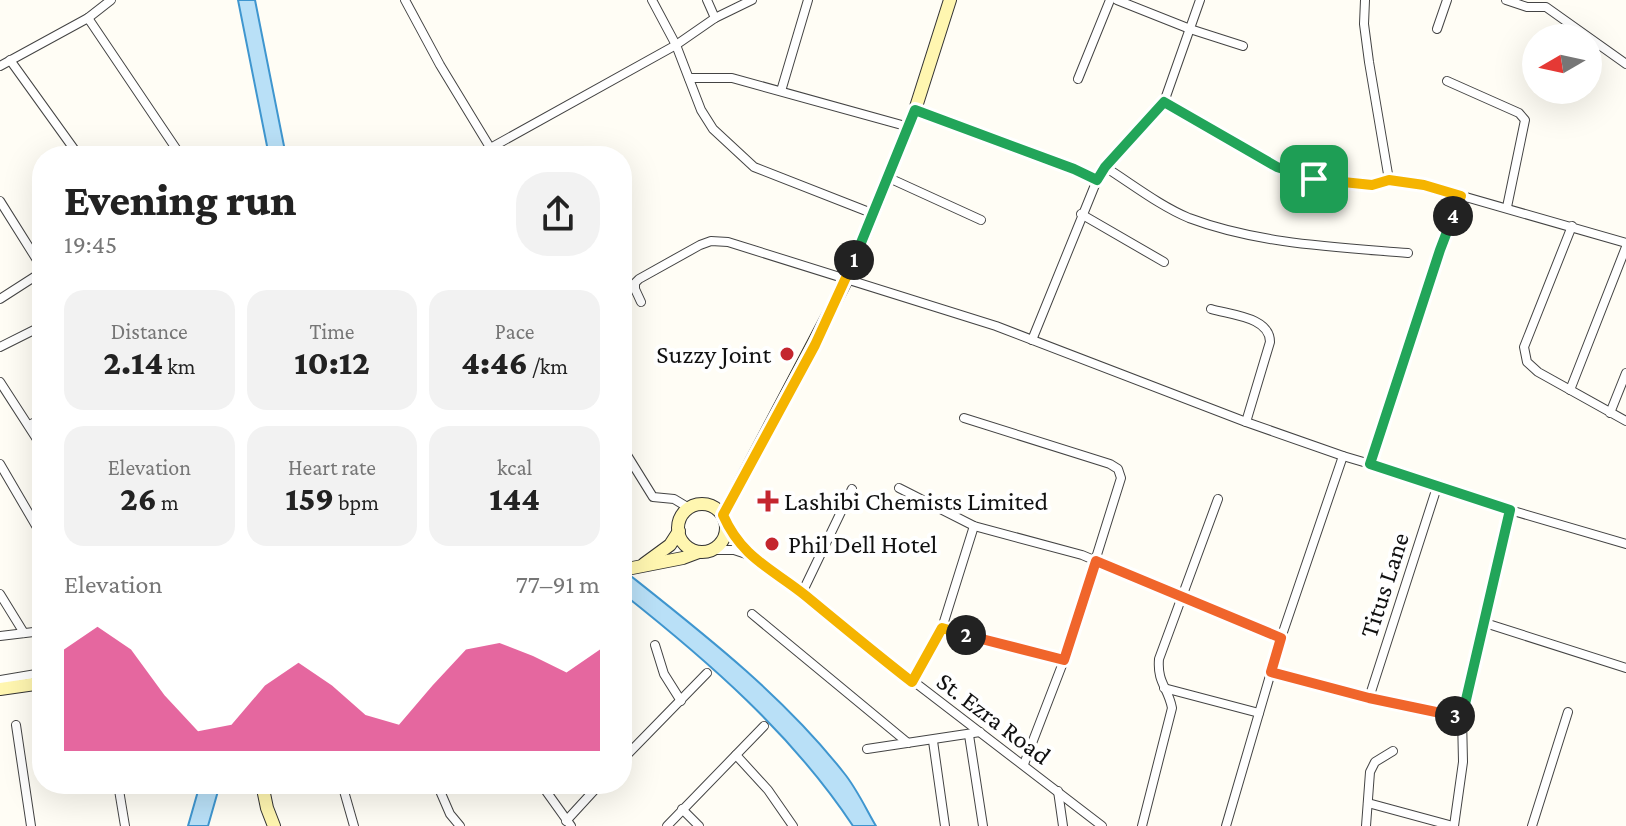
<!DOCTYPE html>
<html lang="en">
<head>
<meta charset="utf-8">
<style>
	body { margin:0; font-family:"Crimson Pro",serif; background:#f2f2f2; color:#222; height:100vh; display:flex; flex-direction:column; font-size:30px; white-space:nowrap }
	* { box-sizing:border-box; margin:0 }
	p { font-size:26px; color:#767676 }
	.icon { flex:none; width:44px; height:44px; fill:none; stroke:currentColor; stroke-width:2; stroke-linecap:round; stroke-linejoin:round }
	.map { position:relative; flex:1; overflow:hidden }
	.drawer { position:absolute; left:32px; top:146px; width:600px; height:648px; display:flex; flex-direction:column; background:#fff; border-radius:32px; box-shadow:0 8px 32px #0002 }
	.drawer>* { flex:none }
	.needle { width:52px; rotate:261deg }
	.tools { position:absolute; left:1522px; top:24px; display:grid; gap:16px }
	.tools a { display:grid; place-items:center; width:80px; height:80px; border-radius:50%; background:#fff; box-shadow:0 8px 32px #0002; font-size:40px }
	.pin { position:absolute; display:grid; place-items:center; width:68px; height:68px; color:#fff; margin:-34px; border-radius:16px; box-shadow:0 4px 12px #0006 }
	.km { position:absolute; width:40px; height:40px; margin:-20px; border-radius:50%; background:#222; color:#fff; font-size:22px; line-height:40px; text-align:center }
	.round { display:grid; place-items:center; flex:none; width:84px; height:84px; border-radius:32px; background:#f2f2f2 }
	.summary { display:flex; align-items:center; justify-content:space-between; height:136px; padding:0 32px }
	h1 { font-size:44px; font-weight:800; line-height:60px }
	.metrics { display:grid; grid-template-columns:repeat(3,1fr); gap:12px; height:136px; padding:8px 32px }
	.metrics div { display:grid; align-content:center; border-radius:20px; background:#f2f2f2; text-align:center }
	.metrics b { font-size:34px; font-weight:800 }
	.metrics small { font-size:22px; font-weight:400 }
	.metrics p { font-size:22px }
	.chart { height:224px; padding:16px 32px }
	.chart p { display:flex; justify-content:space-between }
	.chart svg { width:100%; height:144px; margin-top:8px; fill:#db2777; opacity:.7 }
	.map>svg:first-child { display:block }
	.water { fill:#b9e0f7; stroke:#3f96cf; stroke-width:2 }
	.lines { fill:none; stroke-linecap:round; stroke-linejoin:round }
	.street-casing { stroke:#444; stroke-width:10 }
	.secondary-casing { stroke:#333; stroke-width:14 }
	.street { stroke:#fff; stroke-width:8 }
	.secondary { stroke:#fff6b0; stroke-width:12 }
	.split-1-casing { stroke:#fff; stroke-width:16 }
	.split-2-casing { stroke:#fff; stroke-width:16 }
	.split-3-casing { stroke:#fff; stroke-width:16 }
	.split-4-casing { stroke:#fff; stroke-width:16 }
	.split-5-casing { stroke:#fff; stroke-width:16 }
	.split-1 { stroke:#22a559; stroke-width:10 }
	.split-2 { stroke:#f5b400; stroke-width:10 }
	.split-3 { stroke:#f0652b; stroke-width:10 }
	.split-4 { stroke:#22a559; stroke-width:10 }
	.split-5 { stroke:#f5b400; stroke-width:10 }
	.poi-dot { fill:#c4262e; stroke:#fff; stroke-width:3 }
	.labels { text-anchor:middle; stroke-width:8; stroke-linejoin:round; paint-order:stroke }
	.poi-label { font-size:26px; fill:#111; stroke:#fff; text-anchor:start }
	.street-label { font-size:26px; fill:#111; stroke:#fff }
</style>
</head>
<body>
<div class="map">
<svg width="1626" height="826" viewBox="0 0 1626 826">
	<rect width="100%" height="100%" fill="#fffdf5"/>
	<g class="water">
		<polygon points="238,0 255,0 286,156 269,156"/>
		<path d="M 622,569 C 700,631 782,694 844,773 C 857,789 866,809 876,826 L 853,826 C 792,734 708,661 622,593 Z"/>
		<polygon points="200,784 220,784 208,826 188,826"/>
	</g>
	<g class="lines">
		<defs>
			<g id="street">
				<polyline points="405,0 440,65 491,149"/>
				<polyline points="652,0 676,45 701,110 713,129 754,167 874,214"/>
				<polyline points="707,0 715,18"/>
				<polyline points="1117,0 1190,29 1243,46"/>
				<polyline points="1365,0 1364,24 1369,62 1389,180"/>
				<polyline points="1506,0 1527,7 1546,7 1626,64"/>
				<polyline points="88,18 111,0"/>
				<polyline points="1437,29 1447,0"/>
				<polyline points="10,60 79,156"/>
				<polyline points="0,66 88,18 181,156"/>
				<polyline points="689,78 732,78 909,127"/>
				<polyline points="1078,79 1110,0"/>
				<polyline points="1447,81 1519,113 1525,120 1507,207"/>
				<polyline points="781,91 808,0"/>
				<polyline points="1164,102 1277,167 1314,179 1372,185 1389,180 1424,185 1626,243"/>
				<polyline points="915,110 1074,169 1097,180"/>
				<polyline points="476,156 676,45 715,18 752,0"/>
				<path d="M 1105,167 C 1132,184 1160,206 1189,218 C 1258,244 1335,247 1408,253"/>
				<polyline points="889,178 981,220"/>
				<polyline points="0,201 42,268"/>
				<polyline points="1081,214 1164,262"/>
				<polyline points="1572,226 1524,347 1527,362 1538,372 1626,421"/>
				<polyline points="0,299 42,272"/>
				<polyline points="641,302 635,289 635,283 639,279 700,245 711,241 728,242 996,326 1246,422 1343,456 1438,484 1510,510 1626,544"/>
				<path d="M 1211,309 C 1231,315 1270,317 1270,342 L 1246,422"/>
				<polyline points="1032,340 1097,180 1105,167 1164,102 1200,0"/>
				<polyline points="0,347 42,326"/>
				<polyline points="0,382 42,447"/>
				<polyline points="1570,390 1626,247"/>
				<polyline points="1610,413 1626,373"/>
				<polyline points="964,418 1110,464 1118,469 1121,478 1064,660 1024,764"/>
				<polyline points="29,425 42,419"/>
				<polyline points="622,447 653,497 674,499 689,508"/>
				<polyline points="0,464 42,536"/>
				<polyline points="1370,464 1440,250 1461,196"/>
				<polyline points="899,488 974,526 1082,555 1281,638"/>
				<polyline points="726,527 749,555 1102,826"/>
				<polyline points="711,550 734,550 749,555"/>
				<polyline points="802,593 852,489"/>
				<polyline points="0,594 24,633"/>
				<polyline points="752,614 908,743"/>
				<polyline points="1482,622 1626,668"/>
				<polyline points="942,628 1064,660"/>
				<polyline points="0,636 42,631"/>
				<polyline points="655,645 664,674 681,701"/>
				<polyline points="1271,672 1369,698 1462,717"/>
				<polyline points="0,680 42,673"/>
				<polyline points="912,682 942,628 974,526"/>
				<polyline points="1164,688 1259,713"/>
				<polyline points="1369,698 1438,484"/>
				<polyline points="16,725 31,826"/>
				<polyline points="969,735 983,826"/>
				<polyline points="933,741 945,826"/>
				<polyline points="867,749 980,732"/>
				<polyline points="736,755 768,790 793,826"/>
				<polyline points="622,760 707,673"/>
				<polyline points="118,784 125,826"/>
				<polyline points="342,784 354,826"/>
				<polyline points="437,784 450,814 460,826"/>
				<polyline points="541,784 571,826"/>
				<polyline points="1058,791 1063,826"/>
				<polyline points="1368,803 1453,826"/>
				<polyline points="682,809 699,826"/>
				<polyline points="566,821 600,784"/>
				<polyline points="667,826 764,726"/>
				<path d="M 1142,826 L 1172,708 C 1168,687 1157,683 1159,659 L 1218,499"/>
				<polyline points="1226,826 1281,638 1343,456"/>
				<polyline points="1366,826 1370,772 1375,762 1393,751"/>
				<polyline points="1454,826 1463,762 1462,717 1510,510"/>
				<polyline points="1532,826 1568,712"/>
			</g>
			<g id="secondary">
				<circle cx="702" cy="528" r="24"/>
				<polyline points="723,515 846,281 915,110 950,0"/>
				<polyline points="644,564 670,545 679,531"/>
				<polyline points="622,570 683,558 699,552"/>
				<polyline points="0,689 42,683"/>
				<polyline points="262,784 267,808 274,826"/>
			</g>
		</defs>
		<use href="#street" class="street-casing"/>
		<use href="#secondary" class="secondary-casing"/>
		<use href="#street" class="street"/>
		<use href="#secondary" class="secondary"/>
	</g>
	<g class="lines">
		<defs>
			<polyline id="split-1" points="854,260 915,110 1074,169 1097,180 1105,167 1164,102 1277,167 1314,179"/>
			<path id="split-2" d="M 854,260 L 815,345 L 723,515 C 742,558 771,568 806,596 C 841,625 876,654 912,682 L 942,628 L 966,635"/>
			<polyline id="split-3" points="966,635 1064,660 1096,561 1281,638 1271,672 1369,698 1455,716"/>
			<polyline id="split-4" points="1453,216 1440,250 1370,464 1510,510 1462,717 1455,716"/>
			<polyline id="split-5" points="1314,179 1372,185 1389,180 1424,185 1461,196 1453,216"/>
		</defs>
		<use href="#split-1" class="split-1-casing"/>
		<use href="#split-2" class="split-2-casing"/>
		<use href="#split-3" class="split-3-casing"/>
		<use href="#split-4" class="split-4-casing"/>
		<use href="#split-5" class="split-5-casing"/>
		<use href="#split-1" class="split-1"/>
		<use href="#split-2" class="split-2"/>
		<use href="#split-3" class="split-3"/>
		<use href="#split-4" class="split-4"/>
		<use href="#split-5" class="split-5"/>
	</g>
	<g class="poi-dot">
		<circle cx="787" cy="354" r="8"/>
		<path d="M764 489h8v8h8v8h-8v8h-8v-8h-8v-8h8z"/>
		<circle cx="772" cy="544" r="8"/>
	</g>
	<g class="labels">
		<g class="poi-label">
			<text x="771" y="363" text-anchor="end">Suzzy Joint</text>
			<text x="784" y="510">Lashibi Chemists Limited</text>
			<text x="788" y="553">Phil Dell Hotel</text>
		</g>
		<g class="street-label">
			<text transform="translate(1384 585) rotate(-72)" y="9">Titus Lane</text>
			<text transform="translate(994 718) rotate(37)" y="9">St. Ezra Road</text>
		</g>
	</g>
</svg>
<div class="tools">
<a><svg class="needle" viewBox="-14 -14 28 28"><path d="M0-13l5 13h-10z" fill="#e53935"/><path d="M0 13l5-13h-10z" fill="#767676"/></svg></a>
</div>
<div class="pin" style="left:1314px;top:179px;background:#1e9e55"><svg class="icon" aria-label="arrive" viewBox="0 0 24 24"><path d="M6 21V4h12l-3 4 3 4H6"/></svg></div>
<b class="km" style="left:854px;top:260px">1</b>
<b class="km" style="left:966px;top:635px">2</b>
<b class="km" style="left:1455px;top:716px">3</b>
<b class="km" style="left:1453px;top:216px">4</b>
<section class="drawer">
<div class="summary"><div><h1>Evening run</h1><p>19:45</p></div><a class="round"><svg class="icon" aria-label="share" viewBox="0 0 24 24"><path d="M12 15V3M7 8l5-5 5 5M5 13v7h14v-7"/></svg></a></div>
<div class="metrics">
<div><p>Distance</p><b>2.14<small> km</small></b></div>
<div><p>Time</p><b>10:12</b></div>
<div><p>Pace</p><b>4:46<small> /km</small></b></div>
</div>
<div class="metrics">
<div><p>Elevation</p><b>26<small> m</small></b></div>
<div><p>Heart rate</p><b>159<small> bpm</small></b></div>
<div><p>kcal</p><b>144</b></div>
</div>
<div class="chart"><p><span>Elevation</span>77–91 m</p>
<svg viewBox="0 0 160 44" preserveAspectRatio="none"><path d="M0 44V13L10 6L20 13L30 27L40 38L50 36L60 24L70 17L80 24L90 33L100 36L110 24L120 13L130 11L140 15L150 20L160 13V44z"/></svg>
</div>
</section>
</div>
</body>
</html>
